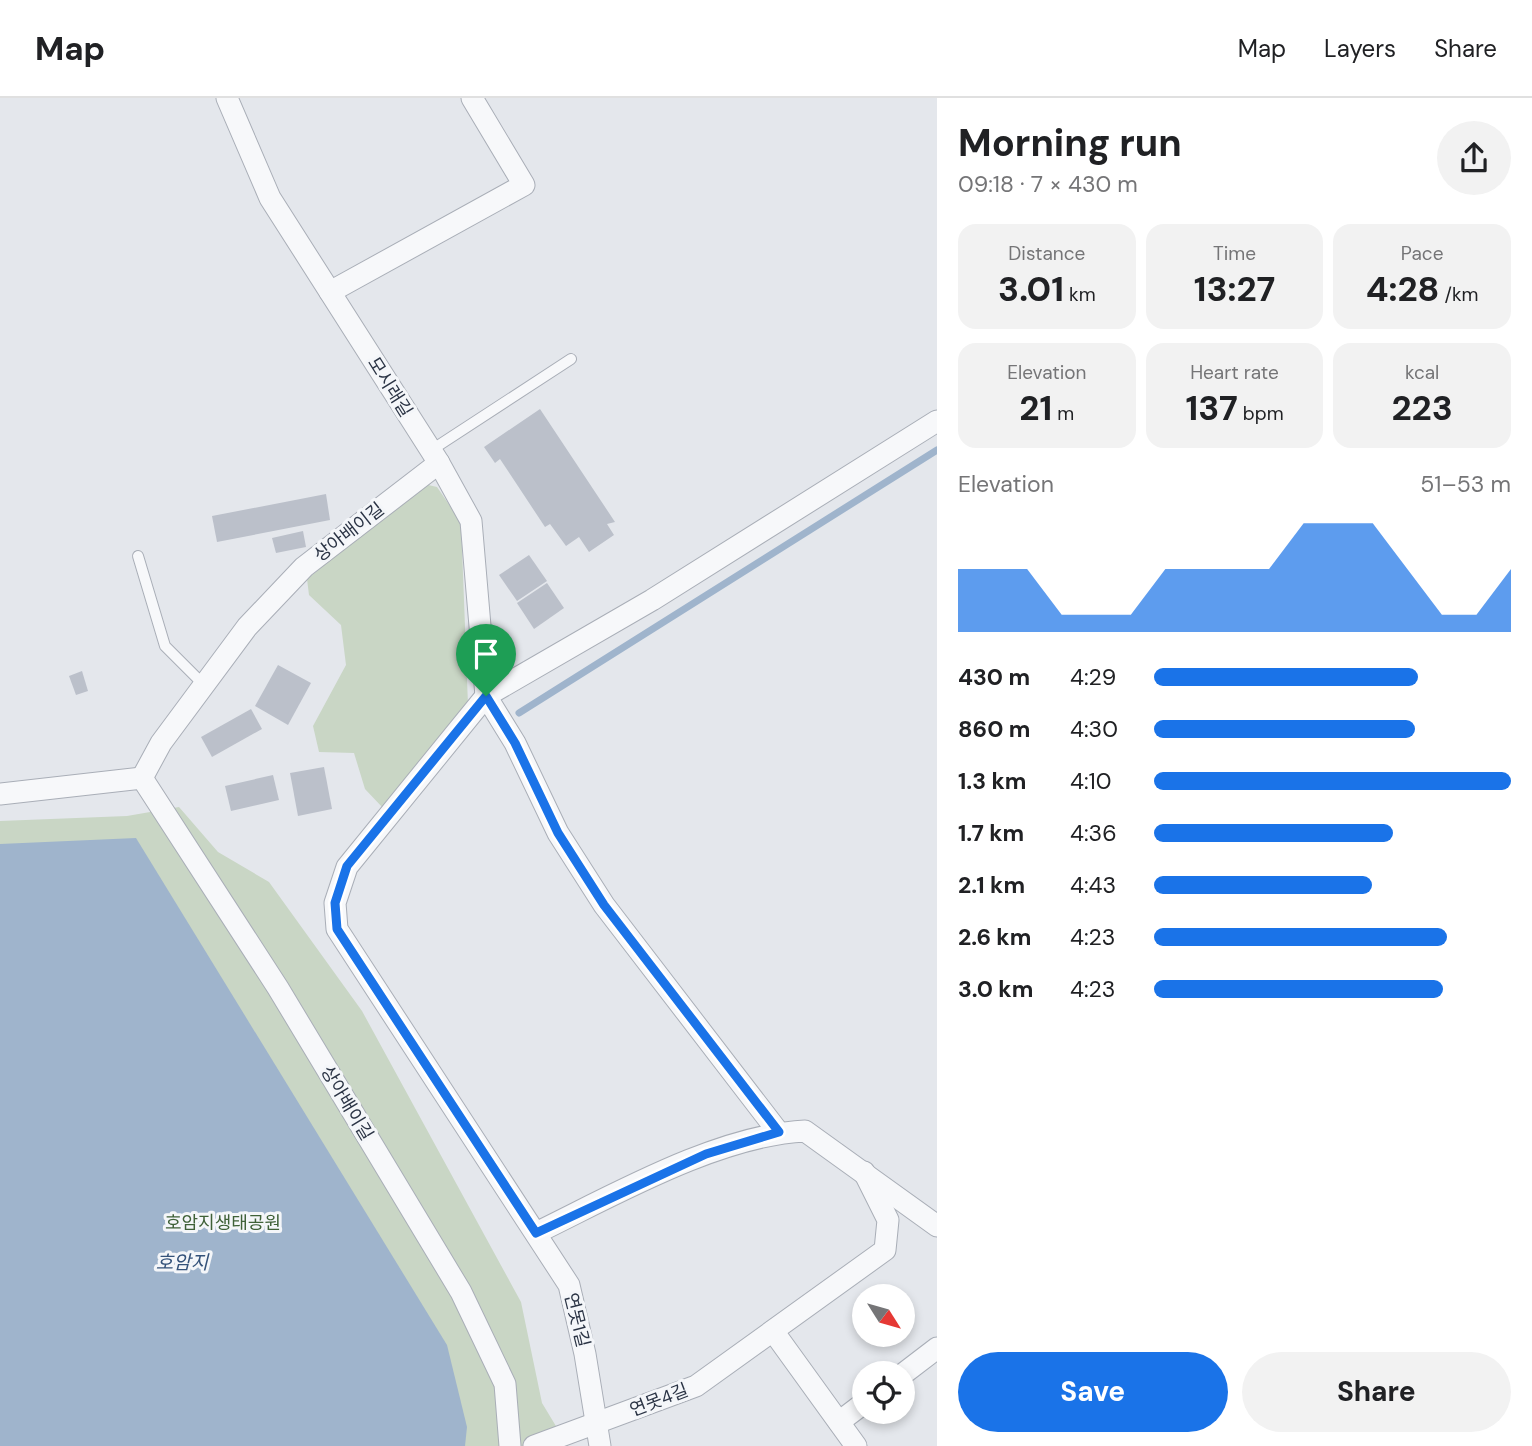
<!DOCTYPE html>
<html lang="en">
<head>
<meta charset="utf-8">
<style>
	body { margin:0; font-family:"DM Sans","Noto Sans KR",sans-serif; background:#f2f2f2; color:#202124; height:100vh; display:flex; flex-direction:column; font-size:26px; white-space:nowrap }
	* { box-sizing:border-box; margin:0 }
	p { font-size:23px; color:#757577 }
	.icon { flex:none; width:38px; height:38px; fill:none; stroke:currentColor; stroke-width:2; stroke-linecap:round; stroke-linejoin:round }
	.map { position:relative; flex:1; overflow:hidden }
	.side { display:flex; flex-direction:column; background:#fff; width:595px }
	.side>* { flex:none }
	.needle { width:46px; rotate:127deg }
	.controls { position:absolute; left:852px; top:1186px; display:grid; gap:14px }
	.controls a { display:grid; place-items:center; width:63px; height:63px; border-radius:50%; background:#fff; box-shadow:0 4px 10px #0003; font-size:35px }
	.pin { position:absolute; display:grid; place-items:center; width:60px; height:60px; color:#fff; margin:-72px -30px; border-radius:50% 50% 50% 0; rotate:-45deg; box-shadow:0 0 7px #0007 }
	.pin .icon { rotate:45deg }
	.round { display:grid; place-items:center; flex:none; width:74px; height:74px; border-radius:37px; background:#f2f2f2 }
	.overview { display:flex; align-items:center; justify-content:space-between; height:119px; padding:0 21px }
	h1 { font-size:38px; font-weight:700; line-height:52px }
	.stats { display:grid; grid-template-columns:repeat(3,1fr); gap:10px; height:119px; padding:7px 21px }
	.stats div { display:grid; align-content:center; border-radius:18px; background:#f2f2f2; text-align:center }
	.stats b { font-size:35px; font-weight:700 }
	.stats small { font-size:19px; font-weight:400 }
	.stats p { font-size:19px }
	.chart { height:196px; padding:14px 21px }
	.chart p { display:flex; justify-content:space-between }
	.chart svg { width:100%; height:126px; margin-top:7px; fill:#1a73e8; opacity:.7 }
	.action { display:flex; gap:14px; margin-top:auto; padding:14px 21px }
	.action a { flex:1; height:80px; border-radius:42px; background:#1a73e8; color:#fff; font-size:28px; font-weight:700; line-height:80px; text-align:center }
	.action a+a { background:#f2f2f2; color:#202124 }
	ul { padding:0 21px; list-style:none; font-size:23px }
	li { display:grid; grid-template-columns:112px 84px 1fr; align-items:center; height:52px }
	li i { height:18px; border-radius:9px; background:#1a73e8 }
	header { display:flex; align-items:center; gap:42px; box-sizing:border-box; height:98px; padding:0 35px; background:#fff; border-bottom:2px solid #e0e0e0 }
	header strong { font-size:33px }
	nav { display:flex; gap:38px; margin-inline-start:auto; font-size:24px }
	main { display:flex; flex:1; min-height:0 }
	.map>svg:first-child { display:block }
	.green { fill:#c9d6c5 }
	.water { fill:#9fb4cc }
	.lines { fill:none; stroke-linecap:round; stroke-linejoin:round }
	.stream { stroke:#9fb4cc; stroke-width:7 }
	.building { fill:#bbc0ca }
	.lane-casing { stroke:#a9aeb7; stroke-width:12 }
	.street-casing { stroke:#a9aeb7; stroke-width:23 }
	.lane { stroke:#f7f8fa; stroke-width:10 }
	.street { stroke:#f7f8fa; stroke-width:21 }
	.route-casing { stroke:#fff; stroke-width:14 }
	.route { stroke:#1a73e8; stroke-width:9 }
	.labels { text-anchor:middle; stroke-width:6; stroke-linejoin:round; paint-order:stroke }
	.street-label { font-size:18px; fill:#2b3445; stroke:#f4f6f9 }
	.park-label { font-size:18px; fill:#3f6138; stroke:#f4f6f9 }
	.water-label { font-size:19px; font-style:italic; fill:#34527a; stroke:#f4f6f9 }
</style>
</head>
<body>
<header>
<strong>Map</strong>
<nav><a>Map</a><a>Layers</a><a>Share</a></nav>
</header>
<main>
<div class="map">
<svg width="937" height="1348" viewBox="0 0 937 1348">
	<rect width="100%" height="100%" fill="#e4e7ec"/>
	<g class="green">
		<polygon points="424,386 437,389 461,424 468,607 383,710 365,691 354,655 319,654 313,628 346,567 341,527 309,497 307,481"/>
		<polygon points="179,709 218,754 269,784 362,913 521,1204 542,1305 568,1348 0,1348 0,723 127,718"/>
	</g>
	<polygon class="water" points="136,740 447,1247 467,1329 465,1348 0,1348 0,746"/>
	<g class="lines">
		<polyline class="stream" points="519,615 937,352"/>
	</g>
	<g class="building">
		<polygon points="540,311 615,424 607,426 614,437 589,454 579,439 566,448 550,426 545,429 500,361 495,365 484,349"/>
		<polygon points="326,396 330,422 217,444 212,418"/>
		<polygon points="303,433 306,449 276,455 272,440"/>
		<polygon points="529,457 547,483 517,503 499,477"/>
		<polygon points="547,485 564,510 534,531 517,505"/>
		<polygon points="278,567 311,585 288,627 255,608"/>
		<polygon points="82,573 88,593 76,597 69,578"/>
		<polygon points="251,611 262,631 212,659 201,639"/>
		<polygon points="324,669 332,711 298,718 290,675"/>
		<polygon points="273,677 279,702 231,713 225,688"/>
	</g>
	<g class="lines">
		<defs>
			<g id="lane">
				<polyline points="430,353 571,261"/>
				<polyline points="138,458 165,548 204,587"/>
			</g>
			<g id="street">
				<polyline points="227,0 270,100 439,365 471,423 486,598 515,645 558,735 604,807 779,1035"/>
				<polyline points="330,194 524,87 472,0"/>
				<polyline points="142,680 161,645 247,529 304,469 439,365"/>
				<polyline points="0,696 142,680 278,890 461,1194 505,1286 510,1348"/>
				<path d="M 536,1135 C 614,1097 719,1037 805,1033 L 937,1128"/>
				<polyline points="773,1233 856,1348"/>
				<polyline points="903,1276 937,1250"/>
				<polyline points="839,1324 864,1305"/>
				<polyline points="534,1348 696,1288 885,1152 888,1122 864,1074"/>
				<polyline points="600,1348 585,1256 569,1187 337,831 335,805 347,769 486,598 652,502 937,323"/>
			</g>
		</defs>
		<use href="#lane" class="lane-casing"/>
		<use href="#street" class="street-casing"/>
		<use href="#lane" class="lane"/>
		<use href="#street" class="street"/>
	</g>
	<g class="lines">
		<defs>
			<polygon id="route" points="486,598 515,645 558,735 604,807 779,1034 706,1056 536,1135 337,831 335,805 347,768"/>
		</defs>
		<use href="#route" class="route-casing"/>
		<use href="#route" class="route"/>
	</g>
	<g class="labels">
		<g class="street-label">
			<text transform="translate(390 289) rotate(58)" y="6">모시래길</text>
			<text transform="translate(349 434) rotate(-38)" y="6">상아배이길</text>
			<text transform="translate(347 1005) rotate(59)" y="6">상아배이길</text>
			<text transform="translate(577 1222) rotate(76)" y="6">연못1길</text>
			<text transform="translate(659 1302) rotate(-21)" y="6">연못4길</text>
		</g>
		<g class="park-label">
			<text x="223" y="1131">호암지생태공원</text>
		</g>
		<g class="water-label">
			<text x="182" y="1171">호암지</text>
		</g>
	</g>
</svg>
<div class="controls">
<a><svg class="needle" viewBox="-14 -14 28 28"><path d="M0-13l5 13h-10z" fill="#e53935"/><path d="M0 13l5-13h-10z" fill="#757577"/></svg></a>
<a><svg class="icon" aria-label="locate" viewBox="0 0 24 24"><circle cx="12" cy="12" r="6"/><path d="M12 2v4M12 18v4M2 12h4M18 12h4"/></svg></a>
</div>
<div class="pin" style="left:486px;top:598px;background:#1e9e55"><svg class="icon" aria-label="arrive" viewBox="0 0 24 24"><path d="M6 21V4h12l-3 4 3 4H6"/></svg></div>
</div>
<section class="side">
<div class="overview"><div><h1>Morning run</h1><p>09:18 · 7 × 430 m</p></div><a class="round"><svg class="icon" aria-label="share" viewBox="0 0 24 24"><path d="M12 15V3M7 8l5-5 5 5M5 13v7h14v-7"/></svg></a></div>
<div class="stats">
<div><p>Distance</p><b>3.01<small> km</small></b></div>
<div><p>Time</p><b>13:27</b></div>
<div><p>Pace</p><b>4:28<small> /km</small></b></div>
</div>
<div class="stats">
<div><p>Elevation</p><b>21<small> m</small></b></div>
<div><p>Heart rate</p><b>137<small> bpm</small></b></div>
<div><p>kcal</p><b>223</b></div>
</div>
<div class="chart"><p><span>Elevation</span>51–53 m</p>
<svg viewBox="0 0 160 44" preserveAspectRatio="none"><path d="M0 44V22L10 22L20 22L30 38L40 38L50 38L60 22L70 22L80 22L90 22L100 6L110 6L120 6L130 22L140 38L150 38L160 22V44z"/></svg>
</div>
<ul>
<li><b>430 m</b>4:29<i style="width:74%"></i></li>
<li><b>860 m</b>4:30<i style="width:73%"></i></li>
<li><b>1.3 km</b>4:10<i style="width:100%"></i></li>
<li><b>1.7 km</b>4:36<i style="width:67%"></i></li>
<li><b>2.1 km</b>4:43<i style="width:61%"></i></li>
<li><b>2.6 km</b>4:23<i style="width:82%"></i></li>
<li><b>3.0 km</b>4:23<i style="width:81%"></i></li>
</ul>
<div class="action"><a>Save</a><a>Share</a></div>
</section>
</main>
</body>
</html>
